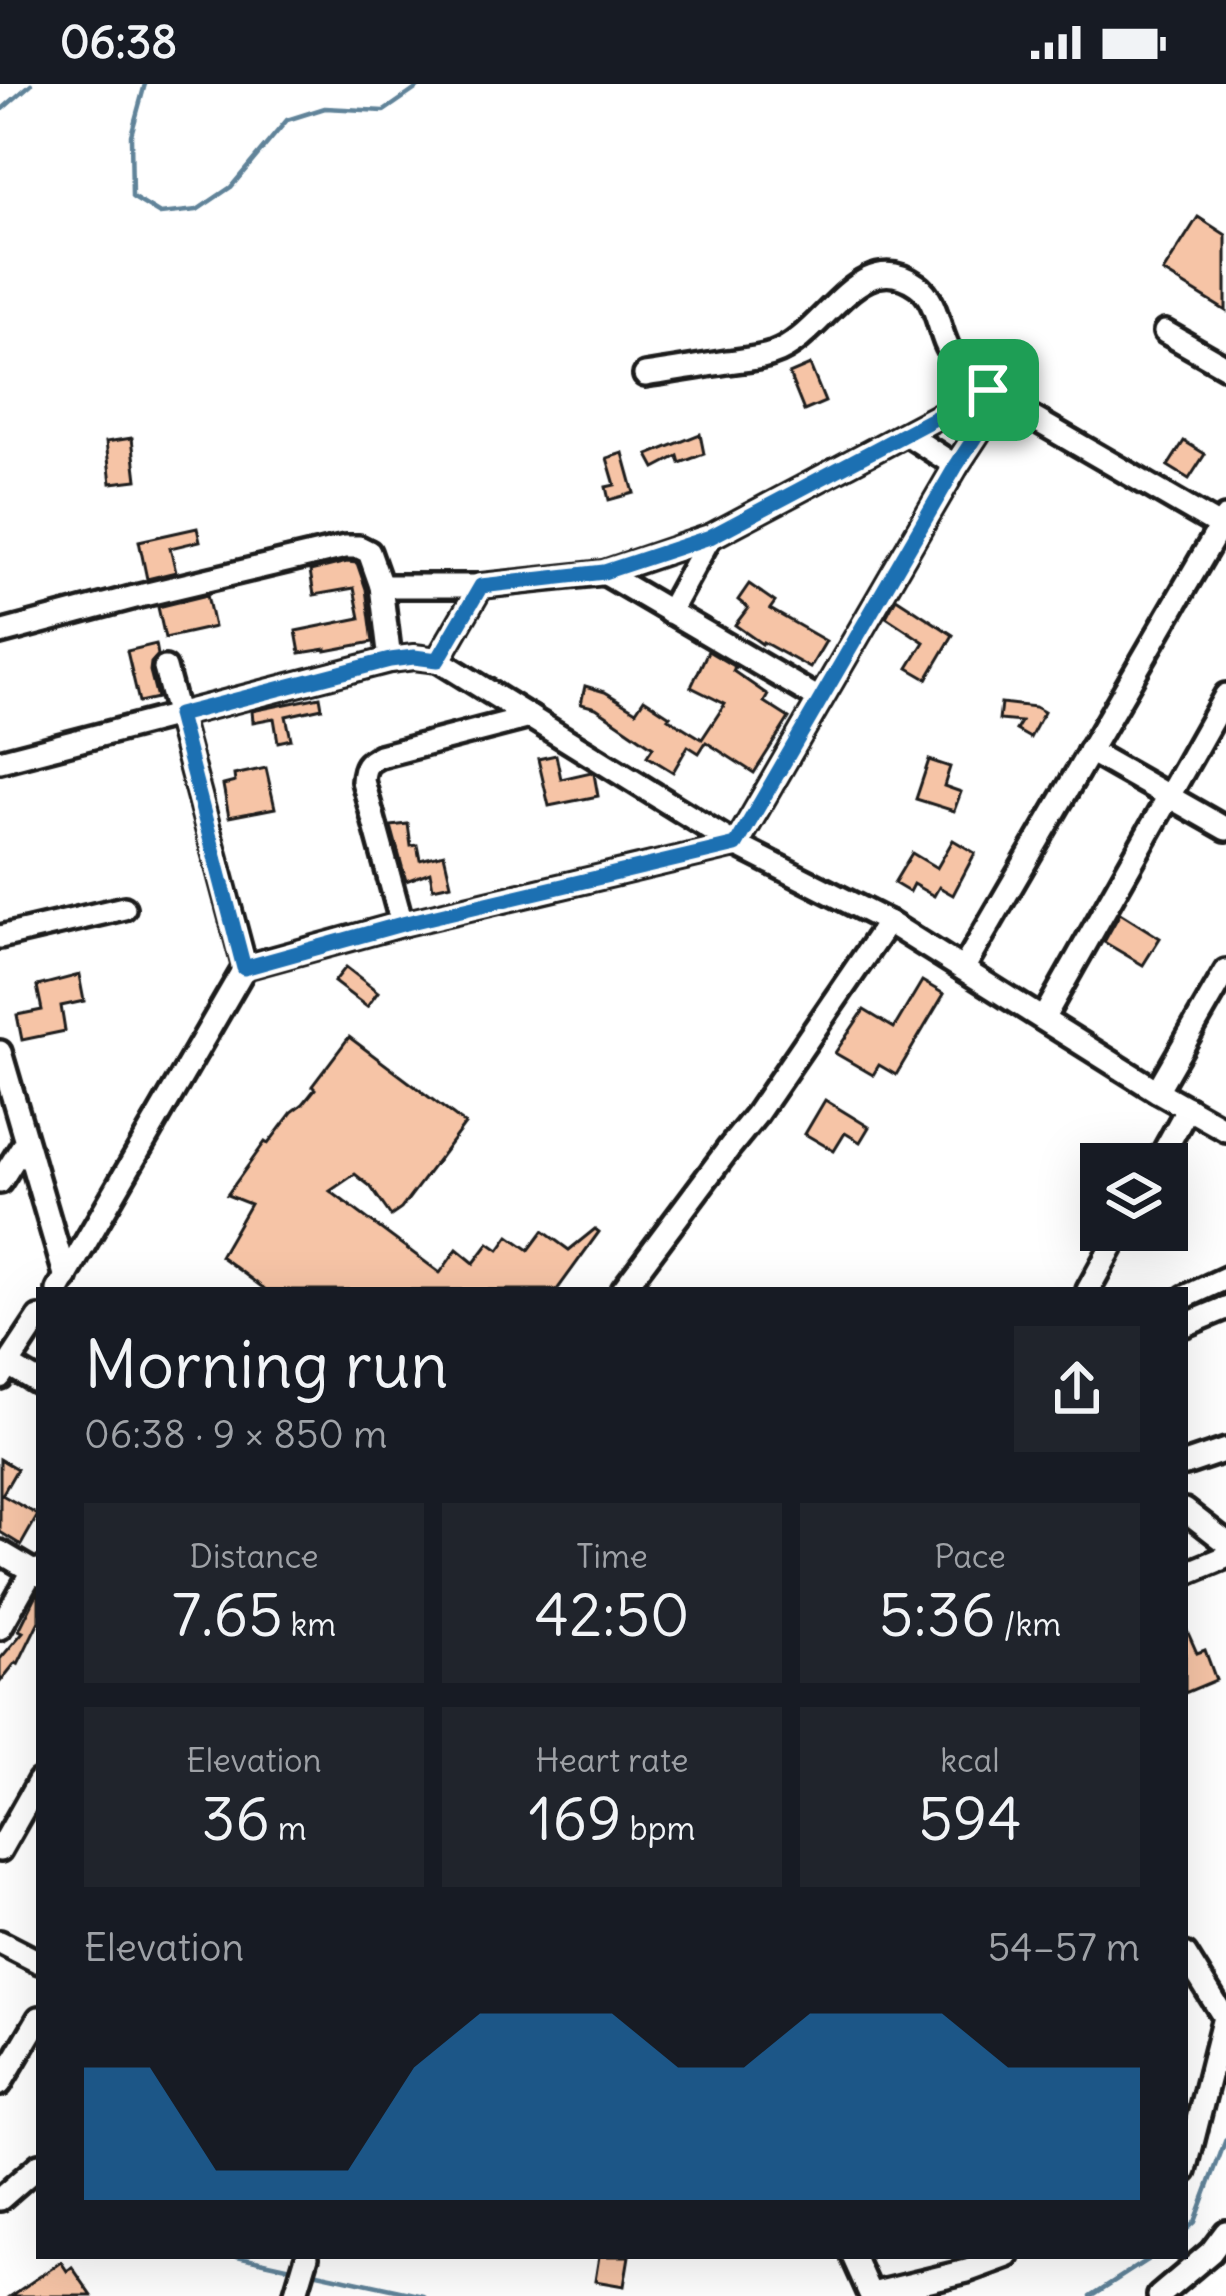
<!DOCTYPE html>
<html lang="en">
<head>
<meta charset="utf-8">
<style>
	body { margin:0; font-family:Delius,sans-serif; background:#20242c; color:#f1f3f6; height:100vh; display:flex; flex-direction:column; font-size:45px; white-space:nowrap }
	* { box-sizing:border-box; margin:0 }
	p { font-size:39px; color:#9ea1a6 }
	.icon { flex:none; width:66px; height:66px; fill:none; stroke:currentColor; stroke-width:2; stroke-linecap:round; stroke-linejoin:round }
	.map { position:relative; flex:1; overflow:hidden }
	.panel { position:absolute; left:36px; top:1203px; width:1152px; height:972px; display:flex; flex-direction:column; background:#171b24; border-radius:0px; box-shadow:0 12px 48px #0002 }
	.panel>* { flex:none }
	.controls { position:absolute; left:1080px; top:1059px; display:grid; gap:24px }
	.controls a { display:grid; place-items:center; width:108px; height:108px; border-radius:0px; background:#171b24; box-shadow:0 12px 48px #0002; font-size:60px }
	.pin { position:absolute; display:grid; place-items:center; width:102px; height:102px; color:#fff; margin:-51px; border-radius:24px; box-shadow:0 6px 18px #0006 }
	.round { display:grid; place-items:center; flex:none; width:126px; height:126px; border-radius:0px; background:#20242c }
	.summary { display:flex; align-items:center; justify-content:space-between; height:204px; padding:0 48px }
	h1 { font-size:66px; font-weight:600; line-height:90px }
	.metrics { display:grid; grid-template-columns:repeat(3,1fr); gap:18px; height:204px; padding:12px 48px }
	.metrics div { display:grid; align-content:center; border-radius:0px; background:#20242c; text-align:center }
	.metrics b { font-size:60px; font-weight:600 }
	.metrics small { font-size:33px; font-weight:400 }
	.metrics p { font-size:33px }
	.chart { height:336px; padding:24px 48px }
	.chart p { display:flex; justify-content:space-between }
	.chart svg { width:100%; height:216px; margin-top:12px; fill:#1f6fb2; opacity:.7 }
	.status { display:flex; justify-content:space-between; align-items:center; height:84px; padding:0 60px; background:#171b24; direction:ltr }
	.status svg { height:33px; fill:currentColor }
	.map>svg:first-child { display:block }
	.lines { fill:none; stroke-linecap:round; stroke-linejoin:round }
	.stream { stroke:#608399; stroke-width:4.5 }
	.building { fill:#f6c4a6; stroke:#1c1c1c; stroke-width:3 }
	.minor-casing { stroke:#1c1c1c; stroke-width:30 }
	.minor { stroke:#fff; stroke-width:21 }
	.route-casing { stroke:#fff; stroke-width:24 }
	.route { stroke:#1f6fb2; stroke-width:15 }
</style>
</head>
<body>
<div class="status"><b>06:38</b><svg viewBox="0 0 49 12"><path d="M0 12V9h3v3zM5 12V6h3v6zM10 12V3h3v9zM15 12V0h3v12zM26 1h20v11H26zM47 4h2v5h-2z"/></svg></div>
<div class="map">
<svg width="1226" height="2212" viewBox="0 0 1226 2212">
	<rect width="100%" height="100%" fill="#fff"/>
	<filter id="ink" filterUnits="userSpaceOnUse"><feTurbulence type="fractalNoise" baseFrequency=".00833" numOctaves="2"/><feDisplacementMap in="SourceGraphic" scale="24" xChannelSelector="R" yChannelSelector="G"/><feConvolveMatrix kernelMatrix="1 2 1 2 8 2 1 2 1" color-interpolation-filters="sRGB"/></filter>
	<g filter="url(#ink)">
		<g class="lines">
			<g class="stream">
				<polyline points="145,0 131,51 132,113 160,130 197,126 231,103 287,36 325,24 384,27 423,0"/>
				<polyline points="0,27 31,0"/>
				<polyline points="1185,2147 1195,2138 1226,2055"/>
				<polyline points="237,2172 296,2185"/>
				<polyline points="313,2188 424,2212"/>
				<polyline points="1091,2212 1153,2172"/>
			</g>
		</g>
		<g class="building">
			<polygon points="1198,133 1226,151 1226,227 1163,188"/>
			<polygon points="810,281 825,318 804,327 789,290"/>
			<polygon points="700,350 704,370 680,379 678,372 655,384 648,371"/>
			<polygon points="132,354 137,396 111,399 106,358"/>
			<polygon points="1184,357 1205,370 1189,395 1168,382"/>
			<polygon points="623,369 634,409 609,416 606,403 615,401 607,374"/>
			<polygon points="197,444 200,457 170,464 176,488 147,495 139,457"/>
			<polygon points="347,478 357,479 366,505 373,558 326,567 326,565 300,569 296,547 360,534 354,504 314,511 310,487"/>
			<polygon points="749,500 775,518 770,525 826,557 810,584 763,558 762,560 735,541 748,524 738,516"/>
			<polygon points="207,511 214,543 165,554 158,523"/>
			<polygon points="896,514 953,551 927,595 908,584 924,558 886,533"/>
			<polygon points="156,560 158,571 151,579 150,587 157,614 139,618 127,567"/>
			<polygon points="708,567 735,583 733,587 768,611 764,618 789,634 754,689 706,658 699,669 688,662 673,688 647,672 653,663 596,624 581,620 585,602 605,608 636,627 644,615 670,632 668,634 702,655 725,620 691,603"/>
			<polygon points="320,613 322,624 286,632 291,655 278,658 274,634 253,638 252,627"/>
			<polygon points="1001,619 1035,623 1044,628 1030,654 1016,646 1021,638 999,636"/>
			<polygon points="556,671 561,695 591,688 594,690 598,712 549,722 538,675"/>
			<polygon points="929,676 950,683 944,702 961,708 954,727 916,715"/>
			<polygon points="266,684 275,724 229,733 223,701 235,698 234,691"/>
			<polygon points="408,740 411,762 417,761 420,776 444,770 451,800 433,804 430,788 406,797 391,742"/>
			<polygon points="953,756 975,769 953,811 939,803 934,812 913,800 909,808 894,799 912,769 937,784"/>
			<polygon points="1120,829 1160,854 1143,881 1104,858"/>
			<polygon points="346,883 378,908 367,923 334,898"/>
			<polygon points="79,891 84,917 61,922 65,947 22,956 17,931 42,926 37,902"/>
			<polygon points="922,897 944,910 896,991 879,981 873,991 835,969 864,926 894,944"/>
			<polygon points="349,953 465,1040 401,1125 391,1132 370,1102 355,1090 330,1107 440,1189 457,1165 474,1179 489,1159 499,1166 509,1152 529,1166 543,1147 569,1166 595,1145 599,1148 557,1206 266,1206 220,1172 250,1120 227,1111 265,1058 268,1060 292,1028 303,1020 315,1005 312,1002"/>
			<polygon points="825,1016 869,1043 860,1058 845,1049 834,1067 805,1050"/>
			<polygon points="0,1375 17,1385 2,1411 38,1431 21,1461 0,1448"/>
			<polygon points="39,1506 39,1537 18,1580 16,1578 0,1598 0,1575 23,1548 19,1546"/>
			<polygon points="1185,1542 1197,1569 1205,1566 1216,1596 1185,1609"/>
			<polygon points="599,2172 629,2172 624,2202 595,2197"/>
			<polygon points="61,2178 67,2187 72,2183 92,2212 11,2212"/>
		</g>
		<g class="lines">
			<defs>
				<g id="minor">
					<polyline points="1165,248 1226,283"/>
					<path d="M 645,291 C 672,287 700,282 727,278 C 742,276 758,275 772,270 C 825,253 858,159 917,201 C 940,217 937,252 954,274 C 965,287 981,301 995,311"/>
					<polyline points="908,351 956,382"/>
					<polyline points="604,489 819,615"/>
					<polyline points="669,528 710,453"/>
					<polyline points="0,549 135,513 345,463 359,463 369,468 381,502"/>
					<polyline points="390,576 381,502 481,502 604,489 710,453 988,306"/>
					<polyline points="438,576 481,502"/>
					<polyline points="165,584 245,883"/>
					<polyline points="1089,667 1226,745"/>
					<polyline points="0,677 390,576 414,573 438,576 736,761 956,382 1000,315 1226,446"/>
					<path d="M 402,840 L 363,697 C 364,682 367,678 380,672 L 530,633"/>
					<polyline points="0,853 124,824"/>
					<polyline points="963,885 1225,434"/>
					<polyline points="1043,935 1226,611"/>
					<polyline points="0,968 66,1194"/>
					<polyline points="1157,1007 1226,887"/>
					<polyline points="1157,1080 1188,1024"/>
					<polyline points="0,1098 25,1058"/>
					<polyline points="58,1206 245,883 402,840 736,761 888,838 1157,1007 1226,1046"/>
					<polyline points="623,1206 729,1064 756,1031 888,838"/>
					<polyline points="1088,1206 1121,1146"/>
					<polyline points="1185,1213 1226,1194"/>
					<polyline points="1185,1241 1226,1224"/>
					<polyline points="7,1280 39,1299"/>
					<polyline points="0,1293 39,1234"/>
					<polyline points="1185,1380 1226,1366"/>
					<polyline points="1185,1426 1226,1458"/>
					<polyline points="0,1468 39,1491"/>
					<polyline points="1185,1490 1226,1473"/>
					<polyline points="0,1544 32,1487 39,1486"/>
					<polyline points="0,1766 39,1697"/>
					<polyline points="0,1858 39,1878"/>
					<polyline points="1185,1870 1224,1933 1185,2087"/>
					<polyline points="0,2000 39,1934"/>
					<polyline points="0,2115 39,2081"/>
					<polyline points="853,2172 871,2212"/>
					<polyline points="872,2210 967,2187 1008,2172"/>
					<polyline points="295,2212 307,2172"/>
					<polyline points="1159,2212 1211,2168 1226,2148"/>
				</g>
			</defs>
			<use href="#minor" class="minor-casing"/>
			<use href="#minor" class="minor"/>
		</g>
	</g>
	<g class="lines" filter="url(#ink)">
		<defs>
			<polygon id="route" points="988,306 1000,315 956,382 736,761 402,840 244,884 178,631 390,576 414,573 438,576 481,502 604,488 710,453"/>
		</defs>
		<use href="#route" class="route-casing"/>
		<use href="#route" class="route"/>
	</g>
</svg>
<div class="controls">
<a><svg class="icon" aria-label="layers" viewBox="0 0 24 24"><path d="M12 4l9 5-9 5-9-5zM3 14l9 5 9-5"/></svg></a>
</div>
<div class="pin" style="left:988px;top:306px;background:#1e9e55"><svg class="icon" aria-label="arrive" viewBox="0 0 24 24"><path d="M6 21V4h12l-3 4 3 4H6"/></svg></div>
<section class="panel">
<div class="summary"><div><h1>Morning run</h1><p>06:38 · 9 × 850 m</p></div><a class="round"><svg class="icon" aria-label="share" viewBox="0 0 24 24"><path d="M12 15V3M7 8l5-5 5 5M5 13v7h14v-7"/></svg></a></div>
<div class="metrics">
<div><p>Distance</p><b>7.65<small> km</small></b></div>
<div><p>Time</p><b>42:50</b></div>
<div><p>Pace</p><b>5:36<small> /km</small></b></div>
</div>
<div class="metrics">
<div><p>Elevation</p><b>36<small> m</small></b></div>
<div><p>Heart rate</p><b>169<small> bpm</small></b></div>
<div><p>kcal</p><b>594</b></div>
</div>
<div class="chart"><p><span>Elevation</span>54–57 m</p>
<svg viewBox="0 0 160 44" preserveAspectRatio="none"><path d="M0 44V17L10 17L20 38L30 38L40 38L50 17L60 6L70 6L80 6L90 17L100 17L110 6L120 6L130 6L140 17L150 17L160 17V44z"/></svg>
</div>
</section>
</div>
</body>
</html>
